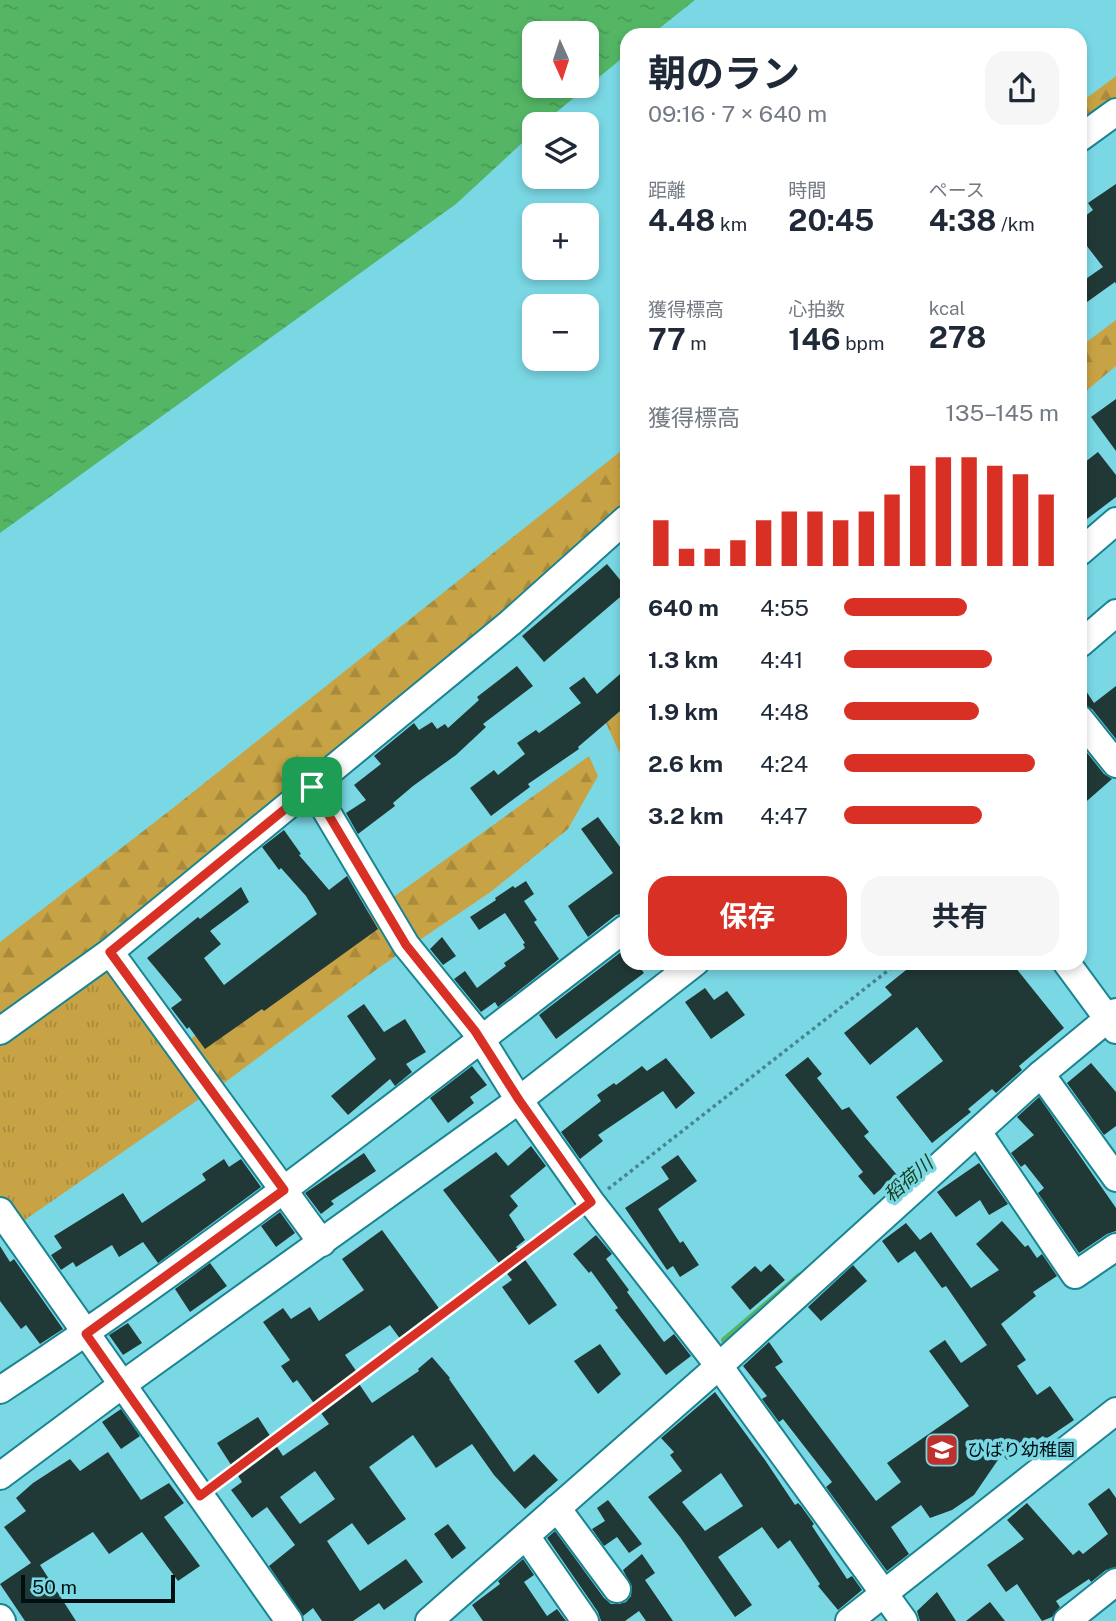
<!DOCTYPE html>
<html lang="ja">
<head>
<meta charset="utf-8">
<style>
	body { margin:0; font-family:"Public Sans","Noto Sans JP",sans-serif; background:#f6f6f7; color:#1f2937; height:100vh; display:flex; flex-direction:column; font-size:26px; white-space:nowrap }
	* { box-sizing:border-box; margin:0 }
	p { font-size:23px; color:#747a83 }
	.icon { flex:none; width:38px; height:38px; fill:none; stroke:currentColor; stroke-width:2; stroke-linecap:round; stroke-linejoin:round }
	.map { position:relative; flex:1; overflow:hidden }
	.sheet { position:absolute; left:620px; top:28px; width:467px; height:942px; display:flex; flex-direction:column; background:#fff; border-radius:21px; box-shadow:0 4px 10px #0003 }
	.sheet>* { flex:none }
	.needle { width:46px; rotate:177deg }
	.tools { position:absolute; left:522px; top:21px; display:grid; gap:14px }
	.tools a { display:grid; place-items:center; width:77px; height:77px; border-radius:14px; background:#fff; box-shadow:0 4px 10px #0003; font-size:35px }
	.scale { position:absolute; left:21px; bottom:18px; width:154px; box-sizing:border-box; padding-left:7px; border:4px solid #000f12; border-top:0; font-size:19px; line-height:24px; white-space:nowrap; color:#000f12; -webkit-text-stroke:5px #7ad8e5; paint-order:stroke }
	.pin { position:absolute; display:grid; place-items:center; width:60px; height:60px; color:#fff; margin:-30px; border-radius:14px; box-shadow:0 4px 10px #0006 }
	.round { display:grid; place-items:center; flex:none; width:74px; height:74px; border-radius:21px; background:#f6f6f7 }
	.summary { display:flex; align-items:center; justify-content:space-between; height:119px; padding:0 28px }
	h1 { font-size:38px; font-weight:700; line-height:52px }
	.metrics { display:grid; grid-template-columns:repeat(3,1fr); gap:10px; height:119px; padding:7px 28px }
	.metrics div { display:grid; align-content:center }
	.metrics b { font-size:30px; font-weight:700 }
	.metrics small { font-size:19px; font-weight:400 }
	.metrics p { font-size:19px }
	.chart { height:196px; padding:14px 28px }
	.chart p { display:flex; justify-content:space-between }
	.chart svg { width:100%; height:126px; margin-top:7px; stroke:#d93025; stroke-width:6 }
	.action { display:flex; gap:14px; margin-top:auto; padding:14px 28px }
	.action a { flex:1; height:80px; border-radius:21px; background:#d93025; color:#fff; font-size:28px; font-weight:700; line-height:80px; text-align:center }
	.action a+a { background:#f6f6f7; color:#1f2937 }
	ul { padding:0 28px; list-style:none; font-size:23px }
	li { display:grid; grid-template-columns:112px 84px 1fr; align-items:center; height:52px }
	li i { height:18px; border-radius:9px; background:#d93025 }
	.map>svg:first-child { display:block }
	.forest { fill:url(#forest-firs) }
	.park { fill:url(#park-tufts) }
	.water { fill:url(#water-ripples); fill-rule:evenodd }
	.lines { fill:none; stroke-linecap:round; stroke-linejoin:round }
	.stream { stroke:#54b665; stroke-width:6 }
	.building { fill:#213936; fill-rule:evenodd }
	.minor-casing { stroke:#1a8491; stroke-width:30 }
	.path { stroke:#48868f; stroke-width:3.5; stroke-dasharray:3.5 3.5; stroke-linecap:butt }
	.minor { stroke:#fff; stroke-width:26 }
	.route-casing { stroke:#fff; stroke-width:14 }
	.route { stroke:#d93025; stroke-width:9 }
	.labels { text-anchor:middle; stroke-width:7; stroke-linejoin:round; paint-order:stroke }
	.poi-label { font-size:18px; fill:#000f12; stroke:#7ad8e5; text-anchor:start }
	.water-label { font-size:19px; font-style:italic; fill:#153d1c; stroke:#7ad8e5 }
</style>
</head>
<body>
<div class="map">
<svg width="1116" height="1621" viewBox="0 0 1116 1621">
	<defs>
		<pattern id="forest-firs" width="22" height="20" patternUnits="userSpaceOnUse" patternTransform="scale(1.75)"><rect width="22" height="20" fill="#c8a345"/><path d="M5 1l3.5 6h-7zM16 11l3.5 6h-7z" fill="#aa8b3b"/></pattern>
		<pattern id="park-tufts" width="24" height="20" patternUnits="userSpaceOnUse" patternTransform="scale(1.75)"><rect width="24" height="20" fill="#c8a345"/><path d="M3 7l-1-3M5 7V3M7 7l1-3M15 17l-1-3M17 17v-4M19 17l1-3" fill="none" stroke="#aa8b3b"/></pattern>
		<pattern id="water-ripples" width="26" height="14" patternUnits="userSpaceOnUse" patternTransform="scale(1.75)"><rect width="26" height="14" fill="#54b665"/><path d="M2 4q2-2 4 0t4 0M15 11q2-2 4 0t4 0" fill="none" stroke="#479b57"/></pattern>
	</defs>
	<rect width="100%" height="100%" fill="#7ad8e5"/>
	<g class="forest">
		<polygon points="1116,76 1116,125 1080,153 1080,103"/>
		<polygon points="1116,320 1116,366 1080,396 1080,347"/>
		<polygon points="626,447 626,516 0,1027 0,942 173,808"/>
		<polygon points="626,707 626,767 606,723"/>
		<polygon points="589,756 598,776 568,829 492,891 377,969 212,1092 179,1047 403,890"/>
	</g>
	<polygon class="park" points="108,967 205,1095 19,1224 0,1195 0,1043"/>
	<path class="water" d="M 0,0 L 695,0 L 651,35 L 626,35 L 626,55 L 542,124 L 534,124 L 534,132 L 456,204 L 0,533 ZM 534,33 L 586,33 L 586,86 L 534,86 Z"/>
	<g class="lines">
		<polyline class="stream" points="724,1340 799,1276"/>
	</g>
	<g class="building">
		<polygon points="1116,184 1116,284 1115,282 1080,307 1080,283 1103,267 1080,237 1080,220 1093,210 1088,203"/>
		<polygon points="1116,399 1116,451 1091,417"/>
		<polygon points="1098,452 1116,475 1116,497 1087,519 1080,510 1080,466"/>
		<polygon points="607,564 626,587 626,592 544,662 522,636"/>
		<polygon points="517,666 533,686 483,724 486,727 456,755 413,786 393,803 395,806 358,834 346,813 366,800 354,785 381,764 374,756 414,723 419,730 432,722 437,729 445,724 448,728 479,700 477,697"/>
		<polygon points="626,669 626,706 578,747 579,749 528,784 530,787 491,816 470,788 494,770 498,775 525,754 517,743 536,730 539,733 581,703 569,688 584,677 597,694"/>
		<polygon points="1080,682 1094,703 1116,686 1116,739 1092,709 1080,704"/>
		<polygon points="1080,744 1104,774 1112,779 1080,807"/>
		<polygon points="598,817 626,855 626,913 616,915 588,937 568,906 613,873 581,829"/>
		<polygon points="284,830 301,854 299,855 329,890 347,876 378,929 264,1011 262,1009 205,1049 189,1027 187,1029 171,1008 182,1000 147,958 198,917 200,919 241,887 249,902 210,931 221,944 204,958 224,985 317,914 306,896 281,868 279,870 262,847"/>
		<polygon points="526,881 534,894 524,901 537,920 534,922 559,959 498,1007 495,1002 481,1012 454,979 465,971 477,988 506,966 504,963 525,948 523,944 525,943 505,913 479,930 470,917 496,900 495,898 513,886 515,888"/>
		<polygon points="442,937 456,956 443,965 430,949"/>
		<polygon points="625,949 626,962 636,962 644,973 556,1039 539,1015"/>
		<polygon points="916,962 1011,962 1064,1028 1019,1066 1022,1070 996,1093 992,1089 968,1109 971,1112 932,1143 896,1097 943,1061 917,1027 870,1065 844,1033 892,995 885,987"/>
		<polygon points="705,988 714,1000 727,991 745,1015 711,1039 685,1002"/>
		<polygon points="364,1004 384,1032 405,1019 426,1052 406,1064 412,1072 395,1086 390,1079 348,1115 331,1096 376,1059 347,1016"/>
		<polygon points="808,1057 822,1074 817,1078 842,1110 849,1107 869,1132 864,1136 897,1175 874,1195 858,1176 863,1172 785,1075"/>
		<polygon points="666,1058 695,1093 676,1109 663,1091 598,1135 603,1141 580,1159 561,1132 601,1101 597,1095 614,1083 616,1085 642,1066 647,1071"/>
		<polygon points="1091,1063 1116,1092 1116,1126 1104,1135 1067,1083"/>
		<polygon points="472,1066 487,1085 470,1097 474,1103 448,1123 430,1098"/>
		<polygon points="1039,1097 1116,1208 1116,1231 1107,1234 1079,1253 1038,1193 1044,1188 1025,1164 1021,1167 1011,1153 1034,1135 1017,1117"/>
		<polygon points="531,1146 546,1166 510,1196 518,1206 509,1215 525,1240 516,1247 557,1305 529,1325 502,1287 512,1280 443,1190 496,1152 508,1166"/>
		<polygon points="364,1153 376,1171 331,1201 334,1204 321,1214 305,1193"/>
		<polygon points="678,1155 697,1181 658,1209 680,1243 683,1241 699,1265 680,1277 673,1266 667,1270 625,1208 669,1179 661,1167"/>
		<polygon points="224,1159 229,1167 241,1159 261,1187 158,1263 143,1242 119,1257 112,1245 76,1267 73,1262 61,1270 51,1255 62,1248 54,1236 123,1193 142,1223 206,1180 202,1174"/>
		<polygon points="979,1163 1008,1204 989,1215 980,1200 956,1217 937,1192"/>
		<polygon points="280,1212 295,1233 276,1247 261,1226"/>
		<polygon points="1002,1221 1025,1247 1028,1245 1037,1258 1042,1254 1057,1276 1033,1292 1036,1296 1001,1324 1026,1360 1017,1366 1037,1395 1050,1386 1074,1420 1046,1439 1043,1436 1007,1460 1002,1454 974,1495 952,1510 930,1518 921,1505 891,1527 909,1554 887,1571 826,1487 832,1482 783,1419 779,1422 762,1399 767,1396 743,1366 769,1342 783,1362 775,1367 876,1501 901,1482 887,1463 969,1406 929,1351 945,1340 961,1363 987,1345 946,1286 942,1288 915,1251 898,1263 882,1241 906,1223 920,1240 931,1232 971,1288 999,1270 976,1244"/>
		<path d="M 382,1230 L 441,1311 L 401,1340 L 390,1325 L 345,1355 L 357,1372 L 353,1375 L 372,1403 L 419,1371 L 418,1369 L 432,1357 L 450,1378 L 449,1379 L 514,1472 L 534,1454 L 558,1480 L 525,1509 L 494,1475 L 472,1444 L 436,1468 L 413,1435 L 369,1467 L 406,1519 L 368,1545 L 352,1523 L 327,1541 L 360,1591 L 406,1559 L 423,1582 L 384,1610 L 379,1603 L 353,1621 L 322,1621 L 313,1608 L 303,1616 L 269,1566 L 295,1545 L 267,1507 L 252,1518 L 231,1490 L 242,1482 L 217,1443 L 258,1417 L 283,1456 L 329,1424 L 297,1380 L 293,1383 L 281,1366 L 290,1360 L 263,1322 L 283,1308 L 291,1319 L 310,1307 L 319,1321 L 364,1290 L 342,1259 ZM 315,1471 L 335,1499 L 300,1524 L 280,1497 Z"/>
		<polygon points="596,1235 612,1254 606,1259 629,1290 627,1292 664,1342 674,1334 691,1356 666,1375 615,1310 618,1308 591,1271 589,1273 573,1254"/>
		<polygon points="0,1246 10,1262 14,1259 63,1329 40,1344 26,1325 21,1329 0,1301"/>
		<polygon points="210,1263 227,1286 190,1312 175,1289"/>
		<polygon points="770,1264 785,1280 750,1310 731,1287 755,1266 761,1272"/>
		<polygon points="853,1265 867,1281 821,1321 808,1307"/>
		<polygon points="128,1323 142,1343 123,1355 109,1335"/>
		<polygon points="600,1344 621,1374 598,1394 574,1361"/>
		<path d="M 715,1392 L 765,1460 L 795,1505 L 798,1503 L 801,1506 L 814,1524 L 812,1526 L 847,1579 L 852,1576 L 862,1590 L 838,1610 L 818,1586 L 820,1584 L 790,1540 L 778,1549 L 762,1527 L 718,1557 L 752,1605 L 735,1617 L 680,1537 L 648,1497 L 682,1471 L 670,1455 L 674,1452 L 661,1438 ZM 721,1473 L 743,1506 L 705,1531 L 682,1502 Z"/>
		<polygon points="121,1409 140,1436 121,1449 102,1422"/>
		<polygon points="108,1452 141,1500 169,1483 184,1503 164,1517 200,1566 178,1581 142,1532 109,1554 93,1532 40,1565 76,1621 25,1621 0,1584 31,1563 4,1527 26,1511 16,1498 33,1483 70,1459 80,1471"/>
		<polygon points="1109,1488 1116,1498 1116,1567 1106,1570 1091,1582 1089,1579 1056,1601 1060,1607 1052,1617 1042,1621 1017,1584 1006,1592 987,1565 1024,1539 1007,1520 1027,1503 1073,1555 1079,1550 1083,1554 1108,1534 1088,1504"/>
		<polygon points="608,1500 642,1544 629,1553 617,1537 604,1546 592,1529 605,1521 597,1508"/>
		<polygon points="448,1524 466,1548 452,1559 434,1534"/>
		<polygon points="555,1531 604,1598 611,1604 619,1604 626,1602 631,1596 632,1587 623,1570 642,1554 655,1573 645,1580 673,1621 646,1621 639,1611 625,1621 601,1621 598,1612 547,1538"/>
		<polygon points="523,1559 534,1575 524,1582 547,1616 557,1609 566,1621 483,1621 472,1605 500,1584 498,1581"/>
		<polygon points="937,1592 956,1621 920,1621 917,1611"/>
		<polygon points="990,1602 1005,1621 966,1621"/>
	</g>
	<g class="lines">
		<defs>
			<g id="minor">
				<polyline points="1080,138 1116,112"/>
				<polyline points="1080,552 1116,521"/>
				<polyline points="1080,644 1116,613"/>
				<polyline points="1080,719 1116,764"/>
				<polyline points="312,787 406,945 476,1031 519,1100 591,1202 719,1366 904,1621"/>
				<polyline points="110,952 322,1243"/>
				<polyline points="1066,962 1116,1030"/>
				<polyline points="0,1031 110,952 510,623 626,519"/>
				<polyline points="1041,1074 1116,1178"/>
				<polyline points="978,1132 1075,1275 1116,1247"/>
				<polyline points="0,1211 289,1621"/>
				<path d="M 0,1390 C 217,1248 420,1085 626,928"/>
				<polyline points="0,1476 122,1385 519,1100 696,962"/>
				<polyline points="557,1508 617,1589"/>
				<polyline points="526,1536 585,1621"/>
				<polyline points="0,1618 2,1621"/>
				<polyline points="429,1621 719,1366 1041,1074 1116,1012"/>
				<polyline points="849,1621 1116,1411"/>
				<polyline points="1067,1621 1116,1582"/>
			</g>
		</defs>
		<use href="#minor" class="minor-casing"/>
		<g class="path">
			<polyline points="608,1189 899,962"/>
			<polyline points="219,1482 574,1215"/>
		</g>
		<use href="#minor" class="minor"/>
	</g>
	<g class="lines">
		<defs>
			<polygon id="route" points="312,787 406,945 475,1031 519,1100 591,1202 200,1496 86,1334 284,1190 110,952"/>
		</defs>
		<use href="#route" class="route-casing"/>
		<use href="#route" class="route"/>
	</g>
	<defs>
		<symbol id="school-square" viewBox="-11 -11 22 22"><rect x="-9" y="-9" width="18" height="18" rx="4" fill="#bf312c" stroke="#7ad8e5"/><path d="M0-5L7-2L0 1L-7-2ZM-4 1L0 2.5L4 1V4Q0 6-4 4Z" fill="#fff"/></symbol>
	</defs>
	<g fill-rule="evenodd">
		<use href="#school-square" x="923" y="1431" width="38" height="38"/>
	</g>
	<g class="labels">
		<g class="poi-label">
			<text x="967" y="1456">ひばり幼稚園</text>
		</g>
		<g class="water-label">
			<text transform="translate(908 1179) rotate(-41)" y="7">稻荷川</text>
		</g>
	</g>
</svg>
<div class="tools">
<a><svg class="needle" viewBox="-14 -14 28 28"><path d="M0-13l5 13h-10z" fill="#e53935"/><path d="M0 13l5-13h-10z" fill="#747a83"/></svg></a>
<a><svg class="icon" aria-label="layers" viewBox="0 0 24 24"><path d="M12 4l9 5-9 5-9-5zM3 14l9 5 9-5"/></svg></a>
<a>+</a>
<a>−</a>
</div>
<div class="scale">50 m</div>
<div class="pin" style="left:312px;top:787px;background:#1e9e55"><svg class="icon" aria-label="arrive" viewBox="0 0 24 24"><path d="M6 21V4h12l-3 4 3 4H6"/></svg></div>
<section class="sheet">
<div class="summary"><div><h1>朝のラン</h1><p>09:16 · 7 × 640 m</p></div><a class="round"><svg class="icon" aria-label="share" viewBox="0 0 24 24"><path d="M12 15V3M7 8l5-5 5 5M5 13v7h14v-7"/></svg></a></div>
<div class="metrics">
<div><p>距離</p><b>4.48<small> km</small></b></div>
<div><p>時間</p><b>20:45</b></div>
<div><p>ペース</p><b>4:38<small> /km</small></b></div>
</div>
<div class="metrics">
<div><p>獲得標高</p><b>77<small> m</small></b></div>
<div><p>心拍数</p><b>146<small> bpm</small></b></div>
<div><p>kcal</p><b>278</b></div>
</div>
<div class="chart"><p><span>獲得標高</span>135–145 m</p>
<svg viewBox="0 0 160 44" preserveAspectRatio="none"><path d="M5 44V28M15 44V38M25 44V38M35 44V35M45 44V28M55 44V25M65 44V25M75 44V28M85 44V25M95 44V19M105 44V9M115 44V6M125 44V6M135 44V9M145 44V12M155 44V19"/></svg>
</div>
<ul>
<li><b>640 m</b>4:55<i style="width:57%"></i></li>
<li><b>1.3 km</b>4:41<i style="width:69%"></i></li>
<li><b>1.9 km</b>4:48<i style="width:63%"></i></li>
<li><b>2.6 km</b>4:24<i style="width:89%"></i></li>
<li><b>3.2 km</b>4:47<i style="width:64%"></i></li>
</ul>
<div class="action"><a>保存</a><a>共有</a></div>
</section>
</div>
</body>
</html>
